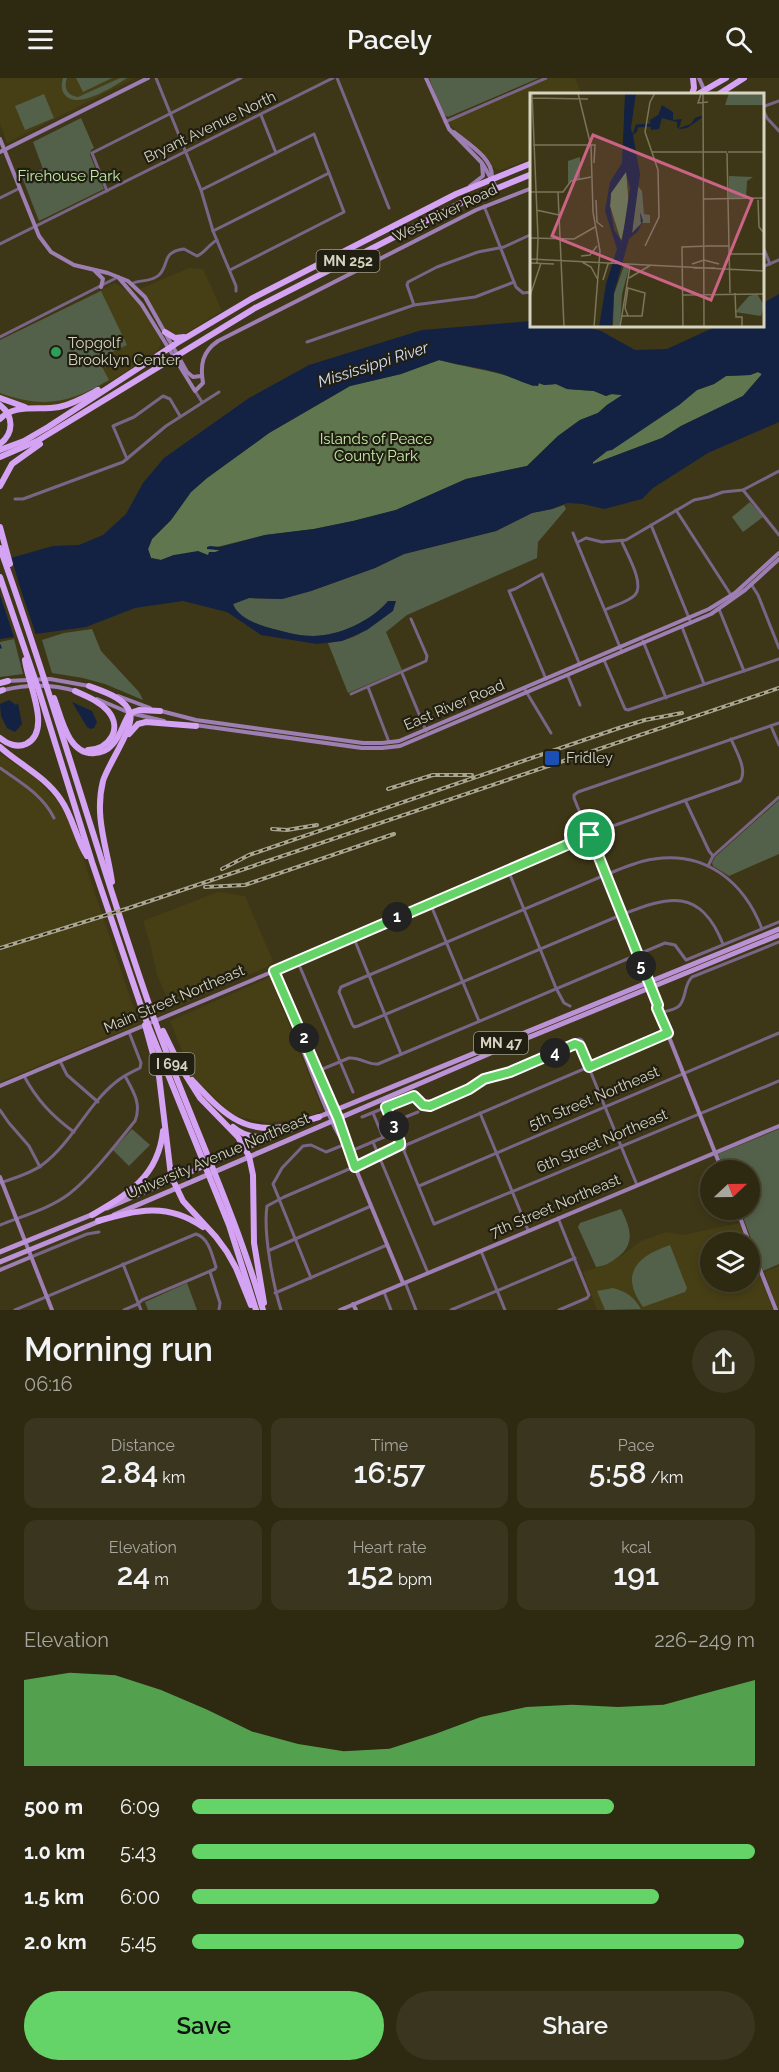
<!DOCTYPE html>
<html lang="en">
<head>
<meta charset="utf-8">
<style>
	body { margin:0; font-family:Raleway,sans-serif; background:#3a351f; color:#f1f3f6; height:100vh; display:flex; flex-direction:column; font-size:22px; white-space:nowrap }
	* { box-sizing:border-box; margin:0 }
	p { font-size:20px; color:#a7a69f }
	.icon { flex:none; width:33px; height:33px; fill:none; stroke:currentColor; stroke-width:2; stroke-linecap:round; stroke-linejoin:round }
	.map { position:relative; height:1232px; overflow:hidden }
	.drawer { display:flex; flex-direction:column; background:#2e2911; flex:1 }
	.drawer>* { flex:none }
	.needle { width:39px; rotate:68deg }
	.fabs { position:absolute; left:700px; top:1082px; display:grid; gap:12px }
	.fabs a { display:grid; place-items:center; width:60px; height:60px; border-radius:50%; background:#2e2911; box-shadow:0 3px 9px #0003,0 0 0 2px #494531; font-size:30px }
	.pin { position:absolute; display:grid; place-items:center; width:51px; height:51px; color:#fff; margin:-26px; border:3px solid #fff; border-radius:50%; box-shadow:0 2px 6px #0007 }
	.km { position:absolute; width:30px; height:30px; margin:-15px; border-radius:50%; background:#222; color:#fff; font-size:16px; line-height:30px; text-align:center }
	.round { display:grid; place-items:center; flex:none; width:63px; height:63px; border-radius:32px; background:#3a351f }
	.head { display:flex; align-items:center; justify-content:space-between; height:102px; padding:0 24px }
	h1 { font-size:33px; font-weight:600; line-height:45px }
	.stats { display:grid; grid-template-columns:repeat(3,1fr); gap:9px; height:102px; padding:6px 24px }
	.stats div { display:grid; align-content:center; border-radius:12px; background:#3a351f; text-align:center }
	.stats b { font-size:30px; font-weight:600 }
	.stats small { font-size:16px; font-weight:400 }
	.stats p { font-size:16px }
	.chart { height:168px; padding:12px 24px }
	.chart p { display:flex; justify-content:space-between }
	.chart svg { width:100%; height:108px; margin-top:6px; fill:#64d468; opacity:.7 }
	.action { display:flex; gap:12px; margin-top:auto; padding:12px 24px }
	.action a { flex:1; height:69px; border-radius:36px; background:#64d468; color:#111; font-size:24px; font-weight:600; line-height:69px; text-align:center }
	.action a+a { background:#3a351f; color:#f1f3f6 }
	ul { padding:0 24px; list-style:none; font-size:20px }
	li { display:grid; grid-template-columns:96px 72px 1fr; align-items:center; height:45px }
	li i { height:15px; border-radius:8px; background:#64d468 }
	header { display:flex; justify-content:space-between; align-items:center; height:78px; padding:0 24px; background:#2e2911; font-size:27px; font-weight:600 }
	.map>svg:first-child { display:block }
	.built { fill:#463e15 }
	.green { fill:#53614a }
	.forest { fill:#5f764f }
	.water { fill:#132242; fill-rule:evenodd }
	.pier { fill:#3e3717 }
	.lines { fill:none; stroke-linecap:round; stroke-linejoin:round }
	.stream { stroke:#132242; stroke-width:1.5 }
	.street { stroke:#796687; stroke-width:3 }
	.secondary { stroke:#9e7fb3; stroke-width:4 }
	.primary { stroke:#bb92d5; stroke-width:5 }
	.highway { stroke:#d4a3f4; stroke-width:6 }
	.rail-casing { stroke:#aaa58f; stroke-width:4 }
	.rail { stroke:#211f11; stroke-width:1.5; stroke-dasharray:4.5; stroke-linecap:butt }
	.route-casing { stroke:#fff; stroke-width:12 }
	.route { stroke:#64d468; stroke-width:8 }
	.leisure-dot { fill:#2e9e5b; stroke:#211f11; stroke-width:2 }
	.transit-dot { fill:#1a4fb4; stroke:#211f11; stroke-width:2 }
	.labels { text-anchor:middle; stroke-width:4.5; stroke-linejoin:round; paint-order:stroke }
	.shield { fill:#211f11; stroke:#a09d8c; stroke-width:1.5 }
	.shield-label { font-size:14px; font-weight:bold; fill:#d7d3c1 }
	.street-label { font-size:15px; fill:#d7d3c1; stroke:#211f11 }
	.park-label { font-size:15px; fill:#c5ebab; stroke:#211f11 }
	.poi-label { font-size:15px; fill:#d7d3c1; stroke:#211f11; text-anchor:start }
	.water-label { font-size:16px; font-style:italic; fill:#d3e0fa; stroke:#211f11 }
	.inset-river { fill:none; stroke:#132242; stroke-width:3 }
	.inset-road { fill:none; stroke:#7b755b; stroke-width:1.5 }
	.view { fill:#ca6384; fill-opacity:0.15; stroke:#ca6384; stroke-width:3 }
	.inset-edge { fill:none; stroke:#d7d3c1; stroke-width:3 }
</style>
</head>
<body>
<header><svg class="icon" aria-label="menu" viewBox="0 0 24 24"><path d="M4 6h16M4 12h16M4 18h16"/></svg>Pacely<svg class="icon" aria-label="search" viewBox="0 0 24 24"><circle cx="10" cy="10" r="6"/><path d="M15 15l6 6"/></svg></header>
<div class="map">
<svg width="779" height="1232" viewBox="0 0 779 1232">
	<rect width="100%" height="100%" fill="#3e3717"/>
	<g class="built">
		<polygon points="0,0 135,0 7,65 0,45"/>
		<polygon points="548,0 575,0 582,16 532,16 531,81 500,92 493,90 484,77 450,47 450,43"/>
		<polygon points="189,190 203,191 222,233 181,258 169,256 140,211"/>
		<polygon points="115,205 129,214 144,232 160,261 161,266 157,273 116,300 75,322 48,329 22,326 0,319 0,262"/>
		<polygon points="0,676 35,699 58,724 67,739 76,759 139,946 0,1004"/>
		<polygon points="218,814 245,818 273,883 267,889 177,928 171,928 157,897 151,869 143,843"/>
		<polygon points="270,899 323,1033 300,1041 267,1045 232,1037 191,996 170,943"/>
		<polygon points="739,1145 747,1164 711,1164 711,1203 750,1203 750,1172 773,1232 597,1232 583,1194 605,1187 621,1178 641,1163 666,1154 683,1157"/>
		<polygon points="779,1188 779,1232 778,1232 764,1194"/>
	</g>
	<g class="green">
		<path d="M 63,0 L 67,0 C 63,10 68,18 78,19 L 120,0 L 127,0 C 115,8 79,31 66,18 C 61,13 61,7 63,0 Z"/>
		<polygon points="76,0 112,0 83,14"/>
		<polygon points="429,0 539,0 448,39 443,36"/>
		<polygon points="44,16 54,40 25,52 15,28"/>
		<polygon points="81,40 94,70 91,72 90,77 104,111 39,143 22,99 43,91 33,64"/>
		<path d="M 101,213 L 127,267 L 98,281 L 109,302 C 69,325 45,331 0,315 L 0,262 Z"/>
		<polygon points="750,424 763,439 743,454 732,439"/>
		<path d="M 564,427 L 566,431 L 538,464 L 537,480 L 407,537 L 386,554 L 402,592 L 348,615 L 328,565 C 364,560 368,551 388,524 C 371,543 339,558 313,558 C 297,558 281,553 266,549 C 254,545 237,539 233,526 L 249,520 L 282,521 L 311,513 L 375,490 L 404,476 L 496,453 L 532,435 L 552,431 Z"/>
		<polygon points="92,551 101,573 139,614 143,622 105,606 83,600 52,595 42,562 64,555"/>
		<polygon points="14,561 23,596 0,599 0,564"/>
		<polygon points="779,722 779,776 729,798 713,788 712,785 715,779"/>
		<polygon points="132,1051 150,1067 129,1088 113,1072"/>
		<polygon points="779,1051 779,1186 763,1193 740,1131 750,1131 750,1092 725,1092 718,1076"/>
		<path d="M 621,1131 C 630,1149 636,1165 618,1179 C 610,1185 605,1188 596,1189 L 578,1149 L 580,1145 Z"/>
		<path d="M 670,1167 L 687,1210 L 685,1214 L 643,1229 C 619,1196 637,1178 670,1167 Z"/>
		<polygon points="187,1205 197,1232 148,1232 145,1224"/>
		<path d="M 613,1210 C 627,1214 633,1218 641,1231 L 605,1232 L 597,1213 Z"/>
	</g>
	<g class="forest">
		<path d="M 439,282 C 471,291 503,293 533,308 L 538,305 L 545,307 L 556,306 L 567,311 L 594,313 L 606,318 L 611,316 L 623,317 L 607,327 L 598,335 L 580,342 L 558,358 L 527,388 L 466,401 L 396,432 L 353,443 L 314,451 L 265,457 L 217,469 L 214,472 L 220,472 L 208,477 L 174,477 L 161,482 L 151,480 L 148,471 L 152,461 L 171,442 L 191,414 L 207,400 L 269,355 L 350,308 L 401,296 Z"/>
		<polygon points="758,294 762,296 743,318 681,348 662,360 593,386 593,384 607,373 679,327 697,312 714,306 726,298 750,297"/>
	</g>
	<g class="water">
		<path d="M 779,216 L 779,344 L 708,375 L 653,410 L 642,421 L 604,431 L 583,426 L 567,425 L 552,431 L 532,435 L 496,453 L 404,476 L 375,490 L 311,513 L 282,521 L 249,520 L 233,526 C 238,539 254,545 266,549 C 281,553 297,558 313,558 C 339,558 371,543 388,523 L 396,523 L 393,533 L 367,552 L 342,563 L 317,566 L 261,557 L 227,534 L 183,523 L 135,530 L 86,549 L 0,561 L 0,483 L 53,468 L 79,467 L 103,457 L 126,436 L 143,405 L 164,380 L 249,320 L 309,287 L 422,252 L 531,243 L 532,248 L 584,248 L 601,253 L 635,272 L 667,271 L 717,248 L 762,248 L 763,225 ZM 439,282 C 458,287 477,289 496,294 C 508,297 528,308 538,308 L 539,305 L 544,307 L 556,306 L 567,311 L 594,313 L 606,318 L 612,316 L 622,317 L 607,327 L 598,335 L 580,342 L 558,358 L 527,388 L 466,401 L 396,432 L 353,443 L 314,451 L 265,457 L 220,469 L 210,468 L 207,469 L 207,471 L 220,472 L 216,474 L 209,474 L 208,477 L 198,473 L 174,477 L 161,482 L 151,480 L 148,471 L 152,461 L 171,442 L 191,414 L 207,400 L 269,355 L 350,308 L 401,296 ZM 758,294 L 762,296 L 743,318 L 681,348 L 662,360 L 593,386 L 593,384 L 607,373 L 612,372 L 679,327 L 697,312 L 714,306 L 726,298 L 750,297 Z"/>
		<polygon points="9,622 16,627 18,625 22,646 15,654 7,650 1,638 0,626"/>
		<polygon points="72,624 92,633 97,644 94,650 91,651 87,649"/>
	</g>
	<polygon class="pier" points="11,478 19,506 37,560 27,559 15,562 0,517 0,480"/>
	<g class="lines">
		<polyline class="stream" points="0,567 1,570"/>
		<g class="street">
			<polyline points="156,0 201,112 213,153 236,208 236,213"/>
			<polyline points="337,0 389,130"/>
			<polyline points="762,29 779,23"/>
			<polyline points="762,30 767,40 779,53"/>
			<polyline points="261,37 276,75"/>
			<polyline points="445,44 546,0"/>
			<polyline points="201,112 314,56 344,134 230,192"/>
			<polyline points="107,113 92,75 241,0"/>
			<polyline points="0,120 20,110"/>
			<polyline points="484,128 516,209 523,215 532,214"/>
			<polyline points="213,153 329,95"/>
			<polyline points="0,166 333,0"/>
			<polyline points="762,166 770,186"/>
			<polyline points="762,189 779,182"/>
			<path d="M 131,206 C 140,201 150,205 159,197 C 170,186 161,174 184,171 L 197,178 C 205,175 208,167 217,162"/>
			<polyline points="414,227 407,207 408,204 437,189 478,174 504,169 532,156"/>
			<polyline points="0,259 118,199"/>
			<polyline points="307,264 414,227 475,219 514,204"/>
			<polyline points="195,313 202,324"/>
			<polyline points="127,381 113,348 134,339 163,318 170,321 180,338"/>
			<polyline points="743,412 779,457"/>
			<polyline points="15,421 23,421 123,384 166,348 219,314"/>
			<polyline points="676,432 731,517"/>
			<polyline points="651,447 691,545"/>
			<polyline points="573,455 622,574"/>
			<polyline points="578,464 586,460 602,464 626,462 694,422 709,419 723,414 743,412 779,393"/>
			<polyline points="751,506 758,517 779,570"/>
			<polyline points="719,531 744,593"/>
			<path d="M 605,532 C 613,528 628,524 635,517 C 645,506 627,476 622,464"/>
			<polyline points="682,549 704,606"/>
			<polyline points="643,563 666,620"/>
			<polyline points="604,582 625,631 628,632 779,581"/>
			<polyline points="402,595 426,653"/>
			<polyline points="568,598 580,627"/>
			<polyline points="546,601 509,513 515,511 542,496 580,587"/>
			<polyline points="368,609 389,664"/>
			<polyline points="524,610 551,655"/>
			<polyline points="351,616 426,583 427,578 411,541"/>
			<polyline points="771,648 779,667"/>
			<path d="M 0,690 C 20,704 43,717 54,740"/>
			<polyline points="685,722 709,773 713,778"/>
			<polyline points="708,788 713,778 779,719"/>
			<polyline points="508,792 556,910 564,925 570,928"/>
			<polyline points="430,825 479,943"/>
			<polyline points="353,858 401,976"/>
			<path d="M 723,866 C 700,809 669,818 621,837 L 358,948 L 354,949 L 352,946 L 339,914 L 341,909 L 605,797 C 621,791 637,783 654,781 C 706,773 744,804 762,851"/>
			<polyline points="297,882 353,1014"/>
			<path d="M 274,893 L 593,755 L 740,703 C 748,692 736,673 731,661"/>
			<polyline points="648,903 574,720 574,717 578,714 779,645"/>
			<path d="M 660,935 C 666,933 675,932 679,928 C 687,920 683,908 692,899 L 779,864"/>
			<polyline points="668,955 406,1067 404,1073 434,1146 779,1003"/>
			<circle cx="579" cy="965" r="4"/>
			<polyline points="580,968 637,1107"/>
			<polyline points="60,983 67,997 98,1024"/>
			<path d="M 313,995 L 349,980 C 360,979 368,987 378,986 L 665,865 L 675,867 L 686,882 L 779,844"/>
			<path d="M 24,998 C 37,1022 52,1038 74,1054"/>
			<polyline points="0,1032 9,1045 29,1068 40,1089"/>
			<polyline points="373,1035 383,1059"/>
			<polyline points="480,1035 528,1152"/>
			<polyline points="362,1039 413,1018 416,1018 423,1027 430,1028 469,1011 484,1001 510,994 575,966"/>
			<polyline points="393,1044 418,1034"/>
			<polyline points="373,1064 428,1195"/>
			<polyline points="356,1071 391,1056"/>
			<path d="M 0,1105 C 14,1100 30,1096 42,1087 C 72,1065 87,1027 116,1004 C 123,998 132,994 140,990 L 141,985 L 129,954"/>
			<polyline points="419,1108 779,955"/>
			<polyline points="558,1140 589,1217 587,1220 559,1232"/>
			<path d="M 0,1147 C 22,1138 49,1131 69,1116 C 91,1099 117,1065 135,1043 C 142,1026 133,1013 125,998"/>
			<polyline points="270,1172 371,1128"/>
			<polyline points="481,1173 505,1232"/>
			<polyline points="31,1179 87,1156 99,1154"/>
			<polyline points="123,1186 141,1232"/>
			<polyline points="210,1194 220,1225 219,1232"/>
			<polyline points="311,1200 273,1106 282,1090 303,1068 311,1067 326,1074 346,1066"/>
			<polyline points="405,1204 416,1232"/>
			<polyline points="384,1214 391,1232"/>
			<polyline points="275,1215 387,1167"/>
			<path d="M 15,1232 L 196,1156 C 209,1160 212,1177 216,1189 L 215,1191 L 142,1222 L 138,1226 L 124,1232"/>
			<path d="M 281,1232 C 273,1206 263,1155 267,1128 L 284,1119 L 398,1070 L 400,1064 L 386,1029"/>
			<polyline points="451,1232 575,1180"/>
		</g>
		<g class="secondary">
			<polyline points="426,0 449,51 482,85 496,109"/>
			<polyline points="699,0 706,16"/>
			<path d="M 454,54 C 467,65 493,80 492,99"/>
			<polyline points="0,61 39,158 51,174 74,187 108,195 128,203 145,219 187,294 193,299 201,298"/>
			<polyline points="0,74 148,0"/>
			<polyline points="470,108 483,98 482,86"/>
			<polyline points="95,193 103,201 101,209"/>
			<path d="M 118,199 L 142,227 L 195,313 L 203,305 C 200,287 202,274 218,263 L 476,132 L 532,110"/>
			<polyline points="7,603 50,601 89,608"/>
			<path d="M 4,612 C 29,606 51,606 76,613"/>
			<polyline points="118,618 150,630"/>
			<polyline points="97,621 130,635 164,643"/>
			<polyline points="161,633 196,642 363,665 382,665 399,663 709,531 735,515 779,475"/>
			<polyline points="195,647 362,670 382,670 400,668 711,536 745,512 779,481"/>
			<polyline points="651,909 658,927 657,929 722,1092"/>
			<polyline points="647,911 654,928 657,929"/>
			<path d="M 297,950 L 296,955 C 305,975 333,1057 346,1066"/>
			<polyline points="0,1008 274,893 338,1040 355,1089 403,1205"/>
			<polyline points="0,1099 52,1232"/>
			<polyline points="737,1131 749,1164"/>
			<polyline points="750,1166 776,1232"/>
			<polyline points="0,1192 31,1179"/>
			<polyline points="353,1226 356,1232"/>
			<polyline points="340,1232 779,1048"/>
		</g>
		<g class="primary">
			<polyline points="316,1040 779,851"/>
			<polyline points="107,1130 272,1059"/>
			<polyline points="114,1137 493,974 779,857"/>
			<polyline points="0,1174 96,1135"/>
			<polyline points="0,1184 100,1143"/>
		</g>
		<g class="highway">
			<polyline points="692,16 694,10 693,0"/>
			<polyline points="698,16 726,0"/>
			<polyline points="719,16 744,0"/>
			<polyline points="165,254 175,260 184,259"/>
			<polyline points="0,320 25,329"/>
			<path d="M 0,327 C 14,338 14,355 0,366"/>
			<path d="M 0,341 C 15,325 40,333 59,329 C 73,326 85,319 98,312"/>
			<polyline points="0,372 24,363 48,349 177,265 251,221 456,116 532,85"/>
			<polyline points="0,379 37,363 255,230 461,125 532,96"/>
			<polyline points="0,408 12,386 40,366"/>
			<polyline points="0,449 10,486"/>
			<path d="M 0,470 C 55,623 98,781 152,935 C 187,1035 234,1130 263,1232"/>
			<polyline points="0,499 39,613 92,784 144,937 229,1147 256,1232"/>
			<polyline points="0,605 8,603"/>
			<path d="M 89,608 C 102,613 126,620 130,635 C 135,649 108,686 103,703 C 94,739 107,769 112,804"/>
			<polyline points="0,613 3,612"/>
			<path d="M 75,613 C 86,618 99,623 108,633 C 123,651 109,671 88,672"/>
			<path d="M 54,620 C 61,638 68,678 95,675 C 101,675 108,672 112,667 C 121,658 123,645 130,635 L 139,632 L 160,633"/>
			<polyline points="129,656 138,646 146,644 196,648"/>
			<path d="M 0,660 C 7,666 17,670 26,666 C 53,653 27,604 25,582"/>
			<path d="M 0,669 C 20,687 45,698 61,722 C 73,739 76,761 87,778"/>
			<polyline points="145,947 159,998 171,1098 183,1123 216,1159 227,1174 236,1190 251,1227"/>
			<polyline points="163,953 181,990 200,1020 238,1059 249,1078 253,1097 254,1165 264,1225"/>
			<path d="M 192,1002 C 218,1030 240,1056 283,1049 C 295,1047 307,1042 319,1039"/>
			<path d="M 233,1049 C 252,1065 270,1058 291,1051"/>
			<path d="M 92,1137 C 128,1116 158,1099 163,1053"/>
			<path d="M 98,1143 C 137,1132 167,1124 203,1149"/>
		</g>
		<defs>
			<g id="rail">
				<polyline points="388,711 433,697 472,697"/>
				<polyline points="272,751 287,752 317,747"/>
				<polyline points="222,791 249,777 619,650 645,642 682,635"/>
				<polyline points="205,809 245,807 394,756"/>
				<polyline points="0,870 129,830 779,610"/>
			</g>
		</defs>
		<use href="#rail" class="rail-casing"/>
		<use href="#rail" class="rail"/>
	</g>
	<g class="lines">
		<defs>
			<polygon id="route" points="590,757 658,927 657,930 668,955 589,989 580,968 575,966 510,994 484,1001 469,1011 430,1028 423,1027 414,1018 386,1029 400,1064 400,1067 355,1089 338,1040 274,893"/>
		</defs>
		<use href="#route" class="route-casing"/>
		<use href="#route" class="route"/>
	</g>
	<circle class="leisure-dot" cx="56" cy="274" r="6"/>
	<rect class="transit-dot" x="544" y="672" width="16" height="16" rx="3"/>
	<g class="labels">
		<g class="shield">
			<rect x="316.5" y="172" width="63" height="22" rx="4.5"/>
			<rect x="474" y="954" width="54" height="22" rx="4.5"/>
			<rect x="149.5" y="975" width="45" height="22" rx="4.5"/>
		</g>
		<g class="shield-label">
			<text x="348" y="188">MN 252</text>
			<text x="501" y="970">MN 47</text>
			<text x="172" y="991">I 694</text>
		</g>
		<g class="street-label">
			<text transform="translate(210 49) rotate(-26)" y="5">Bryant Avenue North</text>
			<text transform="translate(445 135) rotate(-26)" y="5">West River Road</text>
			<text transform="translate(454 627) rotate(-23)" y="5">East River Road</text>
			<text transform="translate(174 921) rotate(-23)" y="5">Main Street Northeast</text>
			<text transform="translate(594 1020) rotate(-23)" y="5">5th Street Northeast</text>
			<text transform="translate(602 1063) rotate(-23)" y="5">6th Street Northeast</text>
			<text transform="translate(218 1078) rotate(-23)" y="5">University Avenue Northeast</text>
			<text transform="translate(555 1128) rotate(-23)" y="5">7th Street Northeast</text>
		</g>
		<g class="park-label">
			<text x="69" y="103">Firehouse Park</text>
			<text x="376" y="366">Islands of Peace<tspan x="376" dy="17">County Park</tspan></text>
		</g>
		<g class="poi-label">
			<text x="68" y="270">Topgolf<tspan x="68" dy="17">Brooklyn Center</tspan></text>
			<text x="566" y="685">Fridley</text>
		</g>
		<g class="water-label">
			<text transform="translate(373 286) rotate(-18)" y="6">Mississippi River</text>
		</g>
	</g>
	<g transform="translate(530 15)">
		<rect width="234" height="234" fill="#3e3717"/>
		<path d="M 199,0 L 234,0 L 234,12 L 195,12 ZM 50,64 L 50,86 L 38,90 L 38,68 ZM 199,83 L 223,84 L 217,88 L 216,106 L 199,106 ZM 107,92 L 112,98 L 114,121 L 120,122 L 120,130 L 112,130 L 111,121 L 111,131 L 102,140 ZM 95,170 L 100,171 L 92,201 L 90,234 L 83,234 L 84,201 ZM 227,201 L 234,212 L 231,223 L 205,219 L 219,203 Z" fill="#53614a"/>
		<path d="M 96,78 L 99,114 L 91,148 L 80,113 L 81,100 Z" fill="#5f764f"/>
		<path d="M 95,0 L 106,0 L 101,35 L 102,40 L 108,37 L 103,42 L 110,81 L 102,140 L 111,131 L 110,119 L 113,128 L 108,138 L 99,146 L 84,200 L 82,234 L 69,234 L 76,191 L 87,156 L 75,118 L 80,89 L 92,70 ZM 96,79 L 100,95 L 92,148 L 84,137 L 80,113 L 81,100 ZM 132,12 L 143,19 L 143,27 L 152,26 L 149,35 L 161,31 L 165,25 L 170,23 L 173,24 L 157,35 L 150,36 L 147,34 L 147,29 L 132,25 L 129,36 L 121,37 L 120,27 L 128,22 Z" fill="#132242" fill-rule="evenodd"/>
		<path class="inset-river" d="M 105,39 L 107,33 L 122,32"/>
		<path class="inset-road" d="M 2,0 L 8,145M 48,0 L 61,53 L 63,119 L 70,158 L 64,234M 173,0 L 174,234M 171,1 L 168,10 L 178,9M 2,5 L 58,6M 3,52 L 65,52 L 64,70M 122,59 L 197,59M 198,59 L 234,59M 197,60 L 200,200M 0,99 L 33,99 L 41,88 L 61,84M 28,99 L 34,234M 174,106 L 234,105M 66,107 L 67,129 L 73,134M 228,107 L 229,134 L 234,140M 6,117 L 29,122M 0,145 L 44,146 L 65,134M 115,153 L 129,124 L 128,77 L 115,39 L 120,9 L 125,0M 176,153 L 199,153M 199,161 L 234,161M 51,163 L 60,162 L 67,153M 0,166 L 234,178M 52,169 L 61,174 L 68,187M 0,170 L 24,171M 7,170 L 8,145M 162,171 L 174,167 L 189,171M 163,175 L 185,175M 99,185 L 121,172M 73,187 L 78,171 L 83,169M 205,200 L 206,224 L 212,224 L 212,234M 153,202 L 234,201M 0,203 L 11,170M 91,223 L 112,223 L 115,200 L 98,195 L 95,215 L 98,223M 90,234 L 100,173M 153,234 L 152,154 L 178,153"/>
		<path class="view" d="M 63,42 L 222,106 L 181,207 L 22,143 Z"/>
		<rect width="234" height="234" class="inset-edge"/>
	</g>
</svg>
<div class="fabs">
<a><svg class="needle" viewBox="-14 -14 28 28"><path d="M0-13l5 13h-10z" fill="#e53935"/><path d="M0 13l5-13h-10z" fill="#a7a69f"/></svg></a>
<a><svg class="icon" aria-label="layers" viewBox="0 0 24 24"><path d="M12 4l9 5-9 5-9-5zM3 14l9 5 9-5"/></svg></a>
</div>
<div class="pin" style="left:590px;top:757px;background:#1e9e55"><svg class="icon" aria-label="arrive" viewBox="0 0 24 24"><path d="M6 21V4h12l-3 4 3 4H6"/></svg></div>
<b class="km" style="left:397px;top:839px">1</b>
<b class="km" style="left:304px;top:960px">2</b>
<b class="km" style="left:394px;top:1048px">3</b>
<b class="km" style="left:555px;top:975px">4</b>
<b class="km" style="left:641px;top:888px">5</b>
</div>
<section class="drawer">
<div class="head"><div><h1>Morning run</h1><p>06:16</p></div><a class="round"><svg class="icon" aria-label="share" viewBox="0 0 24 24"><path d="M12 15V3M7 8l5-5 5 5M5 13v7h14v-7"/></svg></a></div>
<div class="stats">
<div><p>Distance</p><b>2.84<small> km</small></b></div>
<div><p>Time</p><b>16:57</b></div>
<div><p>Pace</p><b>5:58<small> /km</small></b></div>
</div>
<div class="stats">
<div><p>Elevation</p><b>24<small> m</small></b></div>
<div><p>Heart rate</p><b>152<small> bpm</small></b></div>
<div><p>kcal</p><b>191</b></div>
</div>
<div class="chart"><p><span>Elevation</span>226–249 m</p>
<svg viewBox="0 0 160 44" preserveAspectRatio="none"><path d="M0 44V9L10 6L20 7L30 13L40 21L50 30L60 35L70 38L80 37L90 31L100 24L110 20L120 19L130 20L140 19L150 14L160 9V44z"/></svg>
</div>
<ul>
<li><b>500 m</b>6:09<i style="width:75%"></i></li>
<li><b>1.0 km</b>5:43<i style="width:100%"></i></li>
<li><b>1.5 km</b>6:00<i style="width:83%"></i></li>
<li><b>2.0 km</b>5:45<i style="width:98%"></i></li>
</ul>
<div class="action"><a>Save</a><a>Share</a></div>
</section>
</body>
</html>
